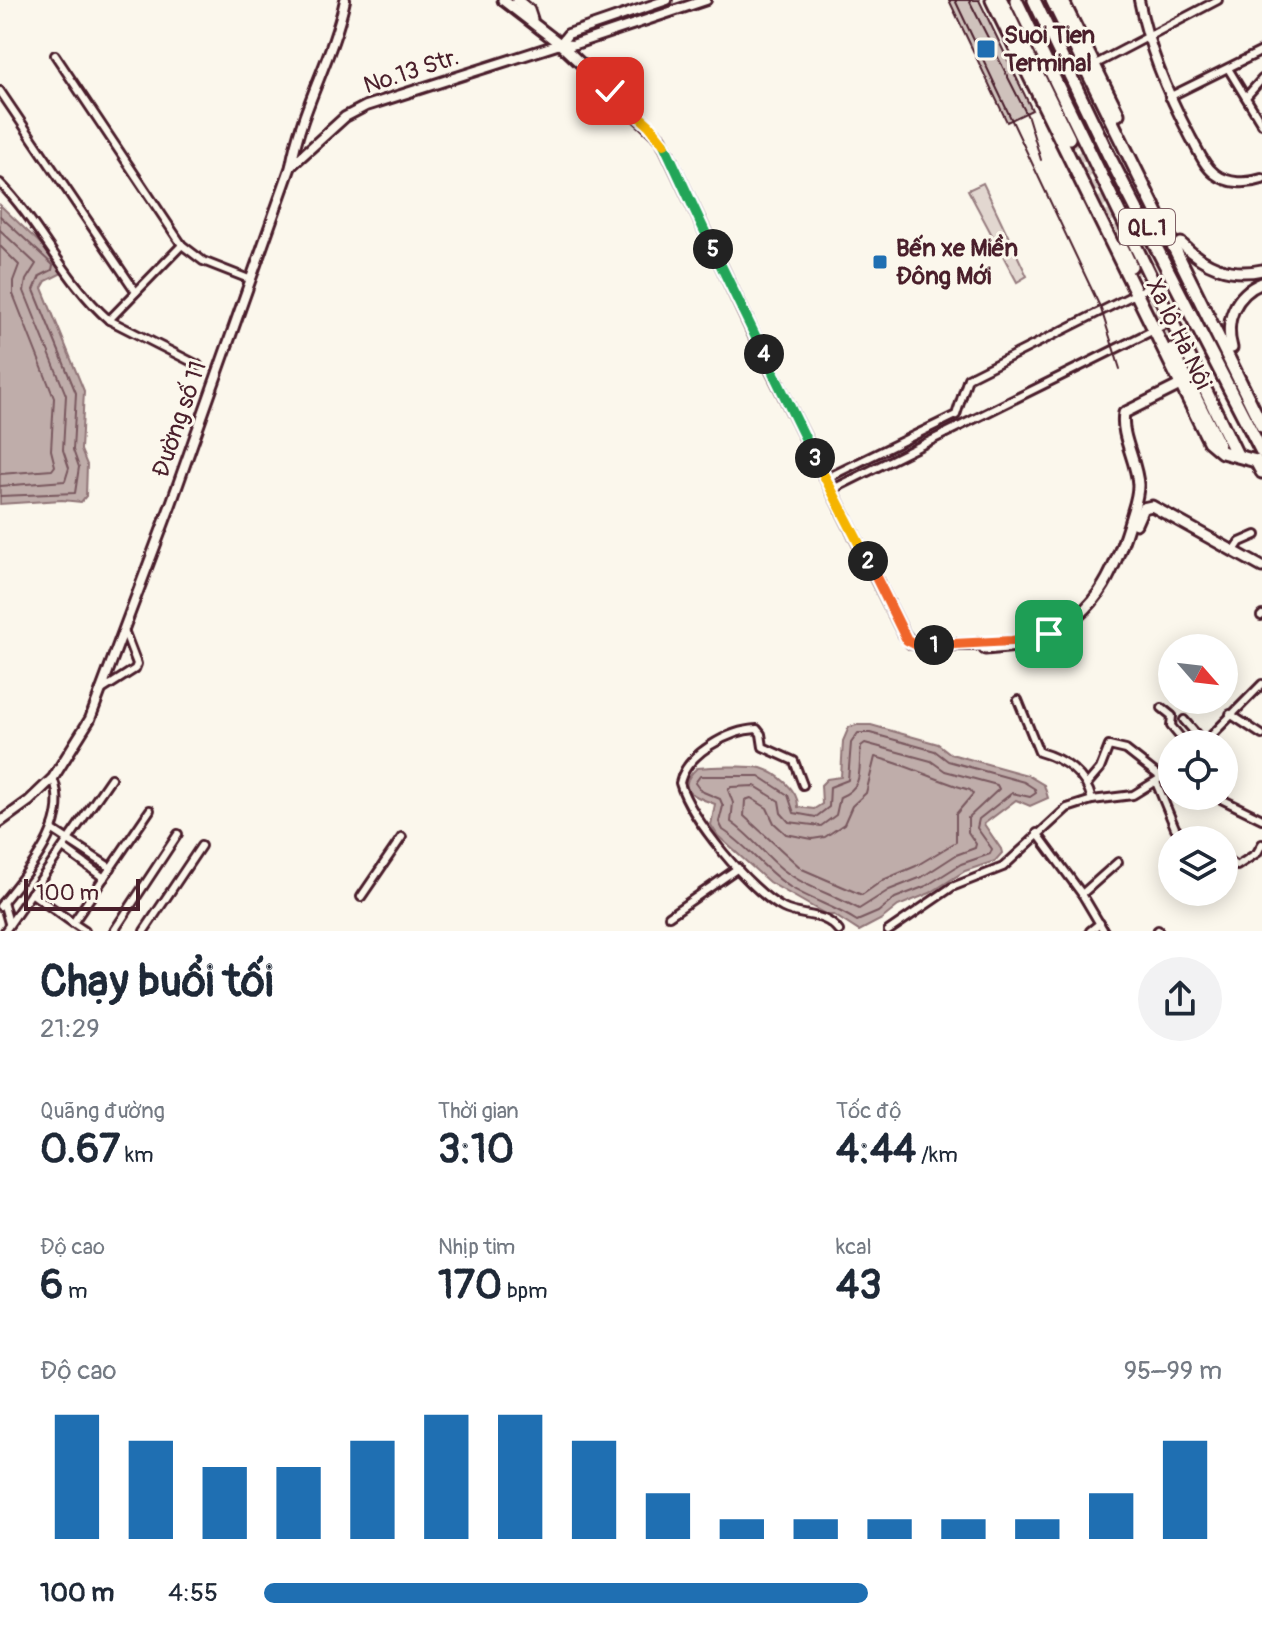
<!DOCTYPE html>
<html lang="vi">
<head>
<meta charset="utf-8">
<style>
	body { margin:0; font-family:Pangolin,sans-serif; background:#f2f2f3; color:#1f2937; height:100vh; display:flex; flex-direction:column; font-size:30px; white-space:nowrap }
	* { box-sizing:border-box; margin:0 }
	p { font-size:26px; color:#747a83 }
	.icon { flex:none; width:44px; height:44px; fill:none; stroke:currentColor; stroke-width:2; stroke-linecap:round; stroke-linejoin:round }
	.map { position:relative; height:931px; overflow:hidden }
	.side { display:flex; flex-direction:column; background:#fff; flex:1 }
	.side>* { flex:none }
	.needle { width:52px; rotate:118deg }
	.tools { position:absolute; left:1158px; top:634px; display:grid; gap:16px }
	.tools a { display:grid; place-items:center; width:80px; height:80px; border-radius:50%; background:#fff; box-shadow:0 4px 20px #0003; font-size:40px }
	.scale { position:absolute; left:24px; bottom:20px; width:116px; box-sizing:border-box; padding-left:8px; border:4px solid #4a1f2b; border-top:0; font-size:22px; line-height:28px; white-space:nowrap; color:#4a1f2b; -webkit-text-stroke:6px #fbf7ec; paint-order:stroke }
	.pin { position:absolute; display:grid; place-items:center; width:68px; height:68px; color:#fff; margin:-34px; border-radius:16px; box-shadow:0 4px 12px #0006 }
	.km { position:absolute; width:40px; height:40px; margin:-20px; border-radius:50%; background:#222; color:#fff; font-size:22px; line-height:40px; text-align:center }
	.round { display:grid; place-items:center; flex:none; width:84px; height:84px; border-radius:42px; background:#f2f2f3 }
	.summary { display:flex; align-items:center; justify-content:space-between; height:136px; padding:0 40px }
	h1 { font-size:44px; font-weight:700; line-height:60px }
	.stats { display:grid; grid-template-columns:repeat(3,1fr); gap:12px; height:136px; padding:8px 40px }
	.stats div { display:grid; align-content:center }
	.stats b { font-size:40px; font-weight:700 }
	.stats small { font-size:22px; font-weight:400 }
	.stats p { font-size:22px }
	.chart { height:224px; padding:16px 40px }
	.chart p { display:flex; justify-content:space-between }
	.chart svg { width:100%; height:144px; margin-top:8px; stroke:#1f6fb2; stroke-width:6 }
	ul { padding:0 40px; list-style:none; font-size:26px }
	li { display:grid; grid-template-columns:128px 96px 1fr; align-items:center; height:60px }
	li i { height:20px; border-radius:10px; background:#1f6fb2 }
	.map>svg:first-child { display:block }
	.green { fill:#e2d7d0; stroke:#967b7e; stroke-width:2 }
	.water { fill:#bfadaa; stroke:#907477; stroke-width:2 }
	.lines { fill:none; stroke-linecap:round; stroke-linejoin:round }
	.shore { stroke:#79585e; stroke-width:2 }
	.building { fill:#cfc2bc; stroke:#4a1f2b; stroke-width:2 }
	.trunk-tunnel { stroke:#d8ccc5; stroke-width:11; stroke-dasharray:11 5.5; stroke-linecap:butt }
	.minor-casing { stroke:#4a1f2b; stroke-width:12 }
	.tertiary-casing { stroke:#4a1f2b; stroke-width:14 }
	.secondary-casing { stroke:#4a1f2b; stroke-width:15 }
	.trunk-casing { stroke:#4a1f2b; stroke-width:17 }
	.minor { stroke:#fbf7ec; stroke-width:6 }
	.tertiary { stroke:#fbf7ec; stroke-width:8 }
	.secondary { stroke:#fbf7ec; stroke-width:9 }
	.trunk { stroke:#fbf7ec; stroke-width:11 }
	.rail { stroke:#4a1f2b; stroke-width:2 }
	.split-1-casing { stroke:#fff; stroke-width:16 }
	.split-2-casing { stroke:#fff; stroke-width:16 }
	.split-3-casing { stroke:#fff; stroke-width:16 }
	.split-4-casing { stroke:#fff; stroke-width:16 }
	.split-5-casing { stroke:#fff; stroke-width:16 }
	.split-6-casing { stroke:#fff; stroke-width:16 }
	.split-7-casing { stroke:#fff; stroke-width:16 }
	.split-1 { stroke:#f0652b; stroke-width:10 }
	.split-2 { stroke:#f0652b; stroke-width:10 }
	.split-3 { stroke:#f5b400; stroke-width:10 }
	.split-4 { stroke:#22a559; stroke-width:10 }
	.split-5 { stroke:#22a559; stroke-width:10 }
	.split-6 { stroke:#22a559; stroke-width:10 }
	.split-7 { stroke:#f5b400; stroke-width:10 }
	.poi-dot { fill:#1f6fb2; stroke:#fbf7ec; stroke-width:3 }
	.labels { text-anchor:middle; stroke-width:6; stroke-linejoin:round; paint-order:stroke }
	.shield { fill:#fbf7ec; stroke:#7f6065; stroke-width:2 }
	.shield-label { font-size:22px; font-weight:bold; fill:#4a1f2b }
	.poi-label { font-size:24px; font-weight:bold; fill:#4a1f2b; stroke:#fbf7ec; text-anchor:start }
	.street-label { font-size:24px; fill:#4a1f2b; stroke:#fbf7ec }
</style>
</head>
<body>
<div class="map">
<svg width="1262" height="931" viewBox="0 0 1262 931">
	<rect width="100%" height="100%" fill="#fbf7ec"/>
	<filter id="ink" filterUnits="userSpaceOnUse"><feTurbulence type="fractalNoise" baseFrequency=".0125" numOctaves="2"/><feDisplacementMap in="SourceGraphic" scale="16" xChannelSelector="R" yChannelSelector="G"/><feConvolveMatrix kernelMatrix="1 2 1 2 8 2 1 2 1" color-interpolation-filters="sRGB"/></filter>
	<g filter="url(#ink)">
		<polygon class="green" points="983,183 1027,276 1017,282 968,190"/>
		<g class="water">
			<polygon points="0,205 68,270 46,281 42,288 84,391 81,450 87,465 86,496 81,502 62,500 0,504"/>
			<path d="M 857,725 L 871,725 L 938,744 L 951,754 L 1027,775 L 1044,785 L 1048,798 L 1030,806 L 1016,800 L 984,824 L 1001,849 L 1002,853 L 995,861 L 965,871 L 930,893 L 898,906 L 882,919 L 859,931 L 834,915 L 827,915 L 769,882 L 718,836 L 711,825 L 715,804 C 695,797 673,790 697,768 C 709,767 750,765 761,768 C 777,773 799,790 798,807 L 814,809 L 822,804 L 821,785 L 827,779 L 841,777 L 843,741 L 849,727 Z"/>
		</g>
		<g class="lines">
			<g class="shore">
				<polyline points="0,216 53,265 52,270 40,276 34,290 76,393 73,450 79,467 75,493 0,496"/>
				<polyline points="0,230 36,264 26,280 24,291 66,395 63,450 69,468 65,481 0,486"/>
				<polyline points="0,246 19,265 13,281 13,294 54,398 51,450 55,466 52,470 0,474"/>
				<path d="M 858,733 L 870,733 L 935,751 L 948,761 L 1024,782 L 1035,789 L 1036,793 L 1030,797 L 1012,793 L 979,819 L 977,828 L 992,849 L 990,854 L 961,864 L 926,886 L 895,898 L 878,912 L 857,921 C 836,907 813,901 790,887 C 765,871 748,846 723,830 L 719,822 L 723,806 L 720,799 L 701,791 L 695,783 L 700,776 L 759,776 L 788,795 L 794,813 L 816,817 L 829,807 L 830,787 L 848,780 L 851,743 Z"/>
				<path d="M 865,743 L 931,761 L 945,771 L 997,785 L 999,789 L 968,818 L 968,832 L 976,844 L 975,848 L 956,855 L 922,877 L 889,890 L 859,909 C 834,895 805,887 782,869 C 764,854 750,835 731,822 L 733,803 L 728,790 L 731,787 L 755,786 L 779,801 L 781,813 L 789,822 L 821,826 L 836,815 L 840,797 C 865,787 858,769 861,746 Z"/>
				<path d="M 875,757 C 909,765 937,781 970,790 L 973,794 L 956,814 L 956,842 L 916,866 L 883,880 L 862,895 L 802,869 L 744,816 L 745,800 L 751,798 L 767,808 L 774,823 L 786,834 L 812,839 L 825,837 L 844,824 L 852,806 L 866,793 Z"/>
			</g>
		</g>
		<polygon class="building" points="949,0 979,0 1032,110 1007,122"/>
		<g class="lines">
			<g class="trunk-tunnel">
				<polyline points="1069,138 1123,249"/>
				<polyline points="1131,266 1172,350"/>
			</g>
			<defs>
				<g id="minor">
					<polyline points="55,55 182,245 203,261 249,279"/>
					<polyline points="1094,65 1218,0"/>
					<polyline points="1229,70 1262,124"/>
					<polyline points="0,91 136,292"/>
					<polyline points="1169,97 1262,51"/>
					<polyline points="1246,97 1262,79"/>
					<path d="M 0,183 C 41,225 65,282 109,320 L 182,245"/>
					<polyline points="109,320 198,365"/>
					<polyline points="827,478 956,415 968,378 1153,285"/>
					<polyline points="833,489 1170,322"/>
					<polyline points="1233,552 1240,542 1256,535"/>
					<polyline points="1261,616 1262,615"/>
					<polyline points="102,690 135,669 137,664 124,630"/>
					<path d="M 1018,700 L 1039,752 C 1064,759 1086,774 1092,800"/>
					<polyline points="1162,708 1172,716 1171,726 1186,744"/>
					<polyline points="1230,714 1262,735"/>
					<polyline points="1184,720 1204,743"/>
					<polyline points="1203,744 1262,684"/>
					<polyline points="1156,782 1175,828 1186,840"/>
					<polyline points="1087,784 1100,769 1109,746 1126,750 1163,779"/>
					<path d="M 803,785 L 794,761 L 763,747 L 761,734 L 757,729 C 729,730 686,754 680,783 C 690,818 750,891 783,908 C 803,918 824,911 839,931"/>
					<polyline points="1215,796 1262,819"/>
					<polyline points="53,830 111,868"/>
					<polyline points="1037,833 1082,894 1104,931"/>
					<polyline points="1200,840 1206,840"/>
					<polyline points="63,848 104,878"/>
					<polyline points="1224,858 1237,866 1257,853 1262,844"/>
					<polyline points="31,893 73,923 150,810"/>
					<polyline points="1082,894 1118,862"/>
					<polyline points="361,897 402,837"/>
					<polyline points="3,902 9,923"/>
					<path d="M 0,906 C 27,871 72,825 53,778"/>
					<polyline points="669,916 738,868"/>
					<polyline points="73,923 85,931"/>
					<polyline points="5,931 111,778"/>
					<polyline points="114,931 178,834"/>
					<polyline points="144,931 201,846"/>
					<polyline points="888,931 952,887 1003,867 1067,808 1092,800 1133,795 1172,771"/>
					<polyline points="1090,931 1100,923"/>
					<polyline points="1157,931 1158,930"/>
				</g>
				<g id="tertiary">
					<path d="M 1139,0 C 1149,50 1167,93 1191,138 C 1198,150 1204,166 1215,174 C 1228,184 1247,184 1262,179"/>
					<polyline points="560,44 568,34 667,0"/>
					<polyline points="291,166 345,117 366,106 560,44 572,45 706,0"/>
					<path d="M 0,822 L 29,801 L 53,778 L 90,719 L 171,504 L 291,166 C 301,108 333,58 345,0"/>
				</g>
				<g id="secondary">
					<path d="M 503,0 L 560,44 L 661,139 L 766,360 L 904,634 L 911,643 L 926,645 C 965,643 1010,648 1047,634 C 1099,615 1118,562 1132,514 C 1135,504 1138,496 1138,485 C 1137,461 1120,436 1124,413 L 1180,385"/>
					<polyline points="517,0 529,10 532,19"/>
					<path d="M 1181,243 C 1204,266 1229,277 1262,270"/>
					<path d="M 1232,348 C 1224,321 1235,294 1262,283"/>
					<polyline points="1136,524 1143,508 1152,506 1262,567"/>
					<polyline points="985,649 1029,645"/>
				</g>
				<g id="trunk">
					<polyline points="992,0 1209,441 1222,452 1256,461"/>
					<polyline points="1001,0 1069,138"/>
					<polyline points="1016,0 1237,455"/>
					<polyline points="1034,0 1109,156 1262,452"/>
					<polyline points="1052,0 1262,426"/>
					<polyline points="1062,0 1118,114"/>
					<polyline points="1123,249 1131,266"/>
					<polyline points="1172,350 1218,443"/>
					<polyline points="1256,461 1262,472"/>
				</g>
			</defs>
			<use href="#minor" class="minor-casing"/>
			<use href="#tertiary" class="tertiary-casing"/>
			<use href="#secondary" class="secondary-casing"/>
			<use href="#trunk" class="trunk-casing"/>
			<use href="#minor" class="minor"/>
			<use href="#tertiary" class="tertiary"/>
			<use href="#secondary" class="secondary"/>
			<use href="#trunk" class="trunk"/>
			<g class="rail">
				<polyline points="955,0 1101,309 1120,369"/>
				<polyline points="969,0 1028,117 1041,160"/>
			</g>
		</g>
	</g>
	<g class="lines" filter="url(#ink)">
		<defs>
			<polyline id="split-1" points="934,645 1012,641 1049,634"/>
			<polyline id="split-2" points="868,561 907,640 919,646 934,645"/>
			<polyline id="split-3" points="815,458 868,561"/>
			<polyline id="split-4" points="764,354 815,458"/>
			<polyline id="split-5" points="713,249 764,354"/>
			<polyline id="split-6" points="664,144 713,249"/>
			<polyline id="split-7" points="610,91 649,125 664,144"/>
		</defs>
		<use href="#split-1" class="split-1-casing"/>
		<use href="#split-2" class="split-2-casing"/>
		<use href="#split-3" class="split-3-casing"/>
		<use href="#split-4" class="split-4-casing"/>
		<use href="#split-5" class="split-5-casing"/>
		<use href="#split-6" class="split-6-casing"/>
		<use href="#split-7" class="split-7-casing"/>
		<use href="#split-1" class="split-1"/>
		<use href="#split-2" class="split-2"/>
		<use href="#split-3" class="split-3"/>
		<use href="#split-4" class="split-4"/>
		<use href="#split-5" class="split-5"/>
		<use href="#split-6" class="split-6"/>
		<use href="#split-7" class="split-7"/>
	</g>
	<g class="poi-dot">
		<rect x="976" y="39" width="20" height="20" rx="4"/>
		<rect x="872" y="254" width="16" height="16" rx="4"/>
	</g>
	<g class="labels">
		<rect class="shield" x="1119" y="209" width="56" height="36" rx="6"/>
		<g class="shield-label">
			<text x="1147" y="235">QL.1</text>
		</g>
		<g class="poi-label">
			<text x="1004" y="43">Suoi Tien<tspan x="1004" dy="28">Terminal</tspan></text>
			<text x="896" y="256">Bến xe Miền<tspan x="896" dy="28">Đông Mới</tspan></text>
		</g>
		<g class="street-label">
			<text transform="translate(411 71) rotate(-18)" y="8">No.13 Str.</text>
			<text transform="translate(1179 334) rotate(64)" y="8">Xa lộ Hà Nội</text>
			<text transform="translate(179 419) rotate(-71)" y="8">Đường số 11</text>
		</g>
	</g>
</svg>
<div class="tools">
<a><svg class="needle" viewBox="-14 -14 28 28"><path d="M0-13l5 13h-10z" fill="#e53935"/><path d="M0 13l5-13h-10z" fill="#747a83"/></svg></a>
<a><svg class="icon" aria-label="locate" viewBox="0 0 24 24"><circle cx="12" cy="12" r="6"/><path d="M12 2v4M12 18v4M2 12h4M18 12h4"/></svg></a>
<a><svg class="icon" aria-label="layers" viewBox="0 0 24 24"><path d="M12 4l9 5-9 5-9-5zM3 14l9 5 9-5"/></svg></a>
</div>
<div class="scale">100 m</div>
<div class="pin" style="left:1049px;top:634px;background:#1e9e55"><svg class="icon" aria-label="arrive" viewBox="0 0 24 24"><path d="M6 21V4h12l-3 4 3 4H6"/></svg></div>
<div class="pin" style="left:610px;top:91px;background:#d93025"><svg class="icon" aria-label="check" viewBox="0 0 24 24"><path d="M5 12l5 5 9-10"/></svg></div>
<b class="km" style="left:934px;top:645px">1</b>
<b class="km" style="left:868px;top:561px">2</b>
<b class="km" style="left:815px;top:458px">3</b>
<b class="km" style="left:764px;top:354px">4</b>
<b class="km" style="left:713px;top:249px">5</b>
</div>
<section class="side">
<div class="summary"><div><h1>Chạy buổi tối</h1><p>21:29</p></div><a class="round"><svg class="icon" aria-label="share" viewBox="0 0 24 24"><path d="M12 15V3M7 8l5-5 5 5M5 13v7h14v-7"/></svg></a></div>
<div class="stats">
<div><p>Quãng đường</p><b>0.67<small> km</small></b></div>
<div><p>Thời gian</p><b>3:10</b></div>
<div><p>Tốc độ</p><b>4:44<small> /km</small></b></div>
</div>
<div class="stats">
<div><p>Độ cao</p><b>6<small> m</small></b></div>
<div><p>Nhịp tim</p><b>170<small> bpm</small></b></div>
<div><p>kcal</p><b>43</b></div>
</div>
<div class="chart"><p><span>Độ cao</span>95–99 m</p>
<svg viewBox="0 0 160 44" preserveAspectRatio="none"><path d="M5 44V6M15 44V14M25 44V22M35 44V22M45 44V14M55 44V6M65 44V6M75 44V14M85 44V30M95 44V38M105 44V38M115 44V38M125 44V38M135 44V38M145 44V30M155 44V14"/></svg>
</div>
<ul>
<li><b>100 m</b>4:55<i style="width:63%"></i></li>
</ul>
</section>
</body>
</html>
